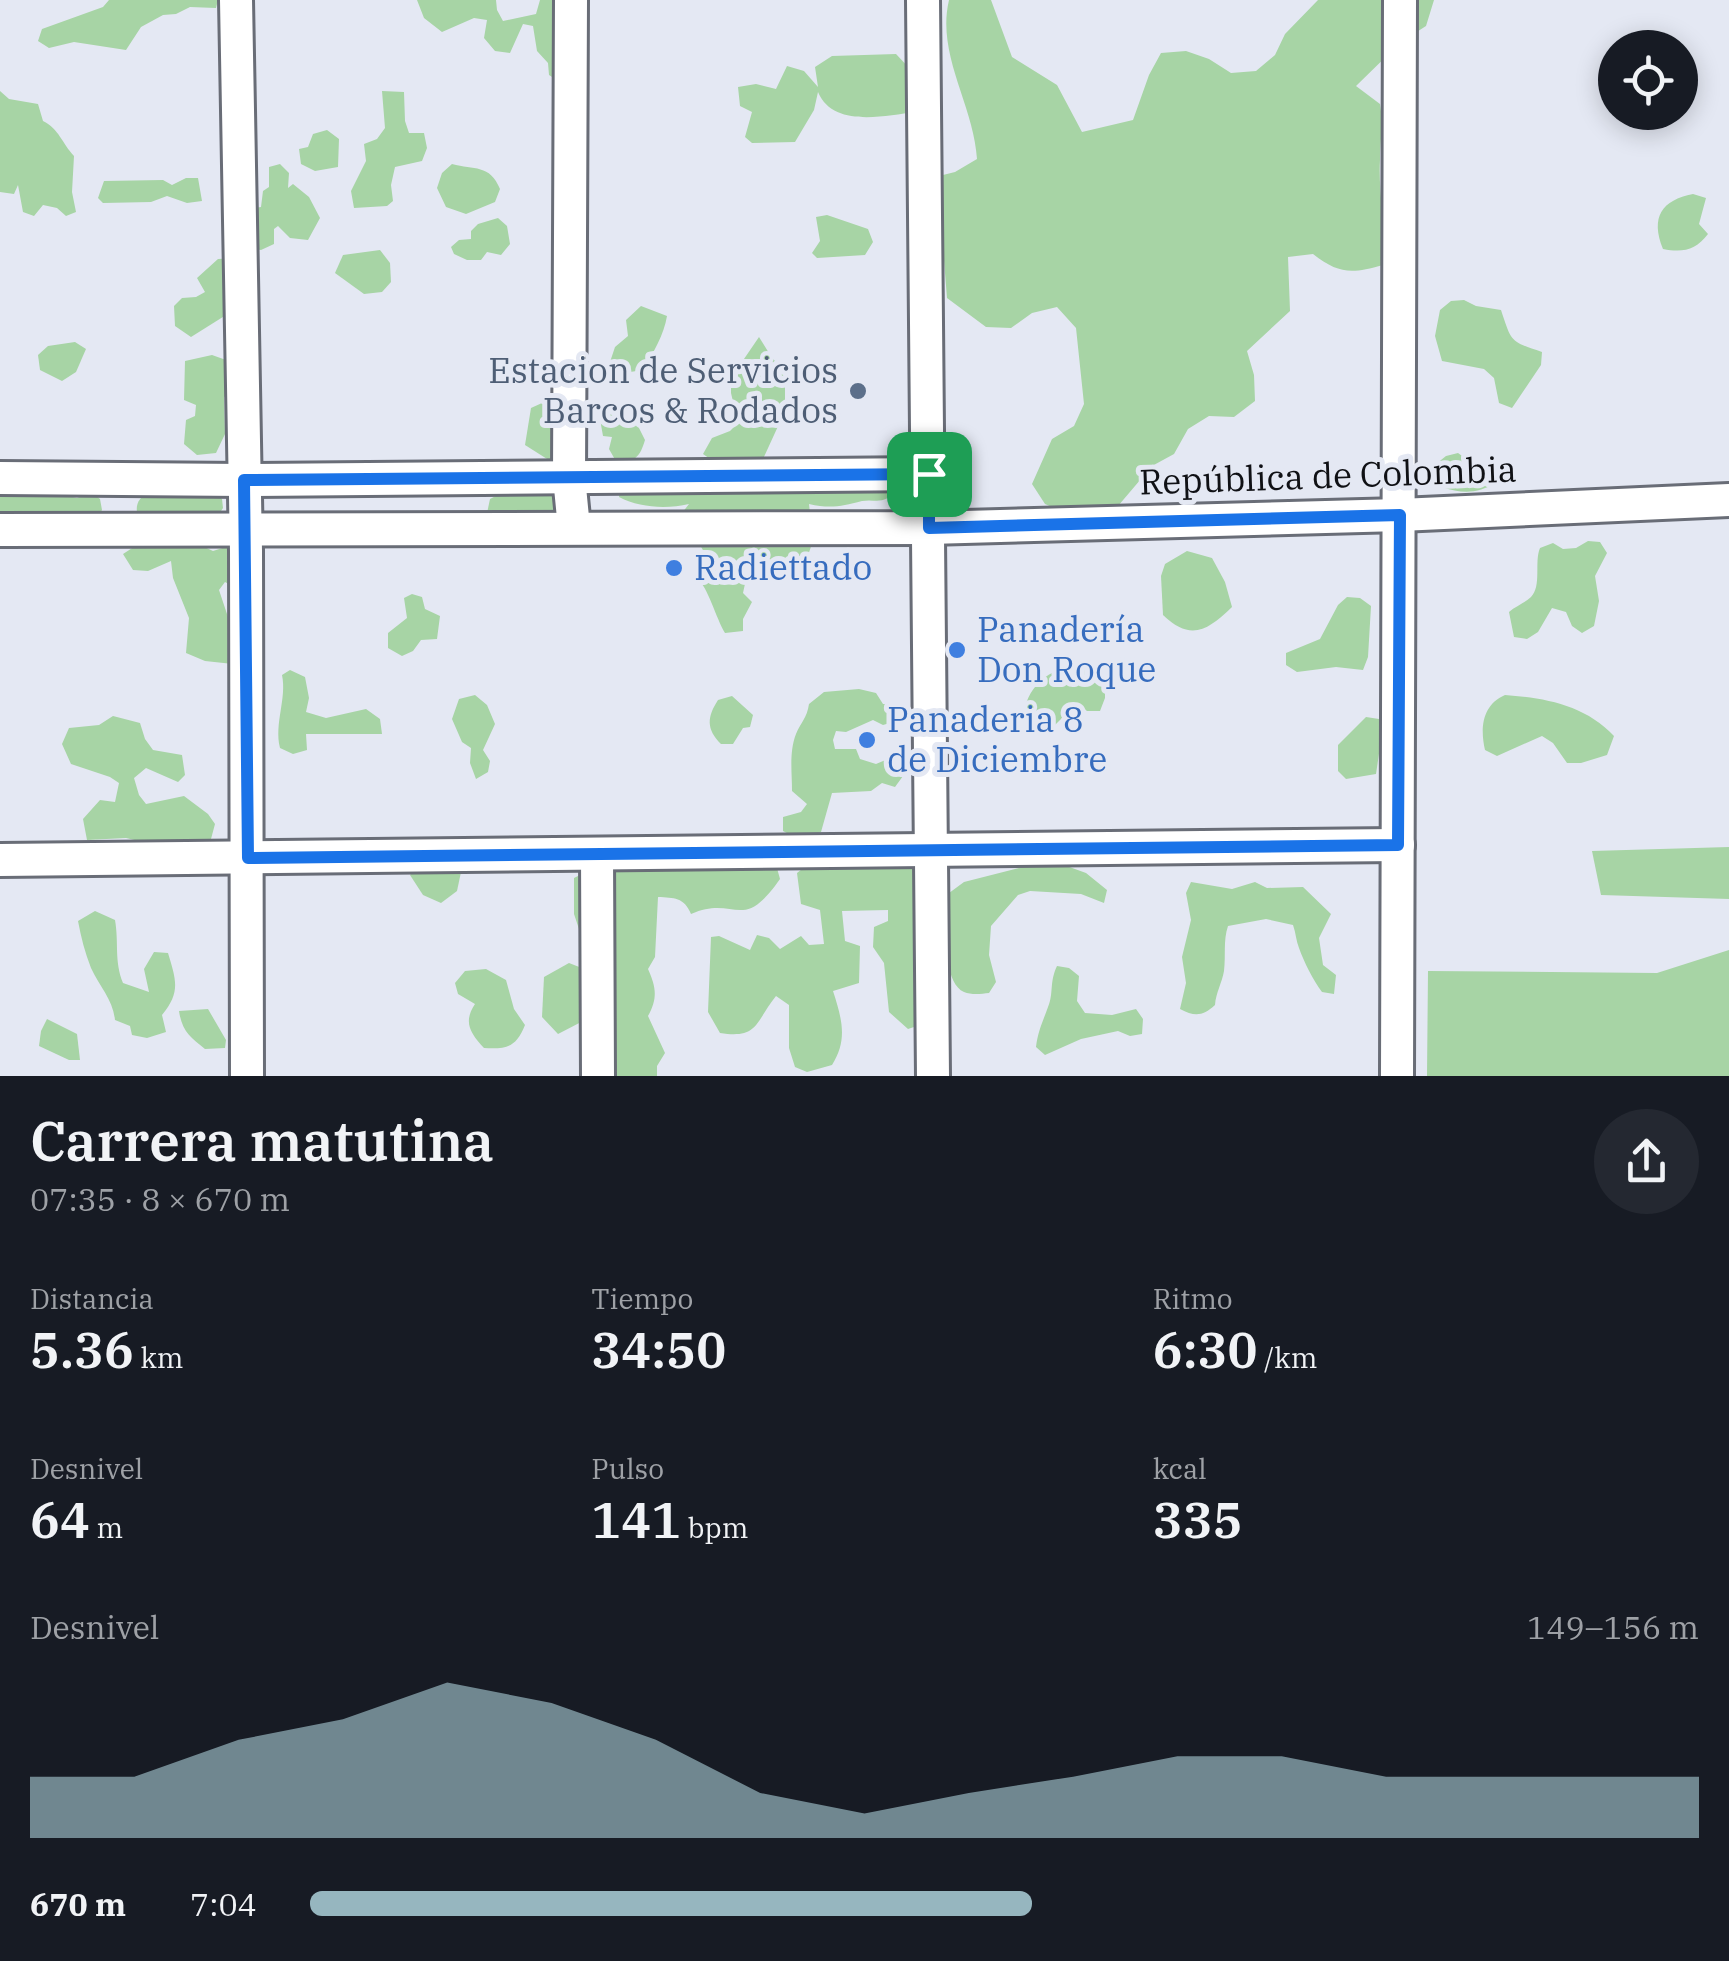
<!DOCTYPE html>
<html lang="es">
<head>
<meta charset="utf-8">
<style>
	body { margin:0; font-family:"IBM Plex Serif",serif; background:#242831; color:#f1f3f6; height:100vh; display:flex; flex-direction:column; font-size:38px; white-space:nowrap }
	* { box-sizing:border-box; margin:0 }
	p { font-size:32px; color:#9ea1a6 }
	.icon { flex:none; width:55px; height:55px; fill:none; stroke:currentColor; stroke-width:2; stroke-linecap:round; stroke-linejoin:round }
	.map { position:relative; height:1076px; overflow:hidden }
	.panel { display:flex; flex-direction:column; background:#171b24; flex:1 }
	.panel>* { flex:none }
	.fabs { position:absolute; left:1598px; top:30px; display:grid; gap:20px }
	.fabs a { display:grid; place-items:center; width:100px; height:100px; border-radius:50%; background:#171b24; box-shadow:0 5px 25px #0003; font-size:50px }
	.pin { position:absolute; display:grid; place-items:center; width:85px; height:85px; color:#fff; margin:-42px; border-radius:20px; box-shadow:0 5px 15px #0006 }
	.round { display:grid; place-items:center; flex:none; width:105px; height:105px; border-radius:52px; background:#242831 }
	.headline { display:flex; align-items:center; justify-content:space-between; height:170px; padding:0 30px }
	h1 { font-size:55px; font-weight:600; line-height:75px }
	.metrics { display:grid; grid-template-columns:repeat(3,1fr); gap:15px; height:170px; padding:10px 30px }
	.metrics div { display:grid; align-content:center }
	.metrics b { font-size:50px; font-weight:600 }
	.metrics small { font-size:28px; font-weight:400 }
	.metrics p { font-size:28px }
	.chart { height:280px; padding:20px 30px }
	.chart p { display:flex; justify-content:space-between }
	.chart svg { width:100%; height:180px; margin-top:10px; fill:#96b6bf; opacity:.7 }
	ul { padding:0 30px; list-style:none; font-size:32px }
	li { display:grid; grid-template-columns:160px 120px 1fr; align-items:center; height:75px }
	li i { height:25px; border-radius:12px; background:#96b6bf }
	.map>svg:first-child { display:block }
	.green { fill:#a7d4a5 }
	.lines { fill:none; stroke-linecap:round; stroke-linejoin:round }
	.minor-casing { stroke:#696d77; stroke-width:38 }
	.minor { stroke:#fff; stroke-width:32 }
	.route-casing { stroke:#fff; stroke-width:20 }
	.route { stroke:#1a73e8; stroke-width:12 }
	.service-dot { fill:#5c6f8a; stroke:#e4e8f3; stroke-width:4 }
	.shop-dot { fill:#3f7fe0; stroke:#e4e8f3; stroke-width:4 }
	.labels { text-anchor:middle; stroke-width:10; stroke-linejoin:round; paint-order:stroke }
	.service-label { font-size:35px; fill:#4e5e75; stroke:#e4e8f3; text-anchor:end }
	.street-label { font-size:35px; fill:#101115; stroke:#e4e8f3 }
	.shop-label { font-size:35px; fill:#366cbe; stroke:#e4e8f3; text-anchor:start }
</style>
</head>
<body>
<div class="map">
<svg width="1729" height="1076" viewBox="0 0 1729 1076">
	<rect width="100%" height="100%" fill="#e4e8f3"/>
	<g class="green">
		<polygon points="109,0 218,0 216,8 190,7 176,14 163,15 141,27 126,50 74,42 49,48 38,41 42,29 103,7"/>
		<polygon points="417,0 496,0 497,10 503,21 536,14 540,0 581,0 560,82 549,75 548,63 537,51 533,26 523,24 510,53 495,51 484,38 487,20 474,18 442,32 424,18"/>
		<path d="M 949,0 L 991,0 L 1012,57 L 1057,85 L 1082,132 L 1133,120 L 1149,75 L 1161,53 L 1186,51 L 1209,59 L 1231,73 L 1256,71 L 1275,55 L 1285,34 L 1318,0 L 1434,0 L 1426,26 L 1401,42 L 1356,86 L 1380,104 C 1384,128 1380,136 1380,160 C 1378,195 1387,229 1383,265 C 1351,274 1339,274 1313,254 L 1288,257 L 1290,311 L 1247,351 L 1254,375 L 1255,401 L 1234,417 L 1209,416 L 1188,429 L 1174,454 L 1152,466 L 1118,506 L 1093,514 L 1068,514 L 1045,504 L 1032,484 L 1052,439 L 1074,426 L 1084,404 L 1076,328 L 1057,307 L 1032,313 L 1011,328 L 986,327 L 947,298 L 943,248 L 928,226 L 931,178 L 955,172 L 977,159 C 974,105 936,55 949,0 Z"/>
		<path d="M 896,54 L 911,70 L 915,112 C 884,116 833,128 818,92 L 814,110 L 795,142 L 752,143 L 745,137 L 752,112 L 740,106 L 738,87 L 756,84 L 776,89 L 787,66 L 804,71 L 818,87 L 815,67 L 832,56 Z"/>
		<path d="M 0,91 L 9,99 L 38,104 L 43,121 C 59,129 62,143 74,156 L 72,192 L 76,212 L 66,216 L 57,208 L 43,205 L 34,216 L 23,212 L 18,185 L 14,194 L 0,192 Z"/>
		<polygon points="382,91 404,92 405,121 409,133 424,133 427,148 422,161 395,167 391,185 393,201 387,206 354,208 351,191 366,161 364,144 377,139 385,128"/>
		<polygon points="327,130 339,139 338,167 315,171 301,164 299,149 308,147 313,134"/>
		<polygon points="280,164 289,173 288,188 293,184 309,197 320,218 308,240 290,238 278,226 274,229 274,244 261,250 247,248 247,209 261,207 263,191 269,187 269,167"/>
		<path d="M 452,164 C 474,170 490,164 500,189 L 495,202 L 466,214 L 446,207 L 437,188 L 442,173 Z"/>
		<polygon points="186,178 198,178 202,201 187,203 167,196 151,202 103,203 98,198 104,181 163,180 172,185"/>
		<path d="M 1693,194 L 1706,198 L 1699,224 L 1708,234 C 1696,250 1683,253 1663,249 C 1650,217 1662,200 1693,194 Z"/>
		<polygon points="827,215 868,229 873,242 865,255 817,258 812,253 820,241 816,217"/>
		<polygon points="498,218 507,226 510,244 501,255 487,252 481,260 467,260 454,254 451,247 459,240 471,239 471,231 478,224"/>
		<polygon points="380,250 390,263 391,282 382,292 364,294 335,273 343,255"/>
		<polygon points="235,258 242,305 191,337 175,326 174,306 182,298 196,297 205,292 197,278 218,259"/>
		<path d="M 1464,300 L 1476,306 L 1501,310 C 1512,343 1510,341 1542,352 L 1541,365 L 1512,408 L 1499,403 L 1494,378 L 1484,369 L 1442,361 L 1435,336 L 1440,310 L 1451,301 Z"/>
		<path d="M 641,306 L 667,316 C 664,335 653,353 643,370 L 617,374 L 609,365 L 615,347 L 628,336 L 626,320 Z"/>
		<polygon points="759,337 772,358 785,371 785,411 763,459 713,461 703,454 712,438 730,431 738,423 731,393 731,378"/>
		<polygon points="75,342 86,349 76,372 62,381 40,370 38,355 48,346"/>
		<polygon points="212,355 226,360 229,395 224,397 225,434 216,453 197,455 184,444 186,420 195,416 196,405 184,400 185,361"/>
		<path d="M 606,401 L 621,407 L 625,419 L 638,426 L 645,440 C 640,457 635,462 617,463 L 609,449 L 612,437 L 603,436 L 598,408 Z"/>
		<polygon points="542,403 559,409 555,464 525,445 531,408"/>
		<path d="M 1458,453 L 1469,461 L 1474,473 L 1498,482 C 1476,494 1464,494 1441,487 L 1435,476 L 1436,464 L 1446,456 Z"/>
		<polygon points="0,479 77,498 91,492 100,499 102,510 96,519 0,521"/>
		<path d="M 621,483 L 889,484 L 888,498 C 878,503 873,499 862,501 C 842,506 831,509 809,504 L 813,541 L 807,558 L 786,567 L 767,582 L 761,563 L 751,556 L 743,593 L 752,602 L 743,619 L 743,631 L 725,633 C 716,618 708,587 697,578 L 702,575 L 704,552 L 682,513 L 689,504 C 667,509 640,508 619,497 Z"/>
		<polygon points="543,484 589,516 486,518 490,499 513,487"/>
		<path d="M 151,490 L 214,492 L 222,499 L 223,508 L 219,514 L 139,521 C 134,505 137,499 151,490 Z"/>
		<path d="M 1588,541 L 1600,542 L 1607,553 L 1595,576 L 1599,601 L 1594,626 L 1582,633 L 1572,626 L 1566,612 L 1552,608 L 1538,632 L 1527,639 L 1514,637 L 1509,612 C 1516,606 1525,603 1531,597 C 1542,586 1534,562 1540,548 L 1553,543 L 1563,549 L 1576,548 Z"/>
		<polygon points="140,543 200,545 213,551 232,545 240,590 225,582 219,590 238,647 233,664 205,661 186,653 189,618 173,578 171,561 148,571 133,570 123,554"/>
		<path d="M 1187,551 L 1212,558 L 1225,582 L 1232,607 C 1208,630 1191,642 1163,615 L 1161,576 L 1165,564 Z"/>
		<polygon points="412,594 422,597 425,609 440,616 437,639 421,640 413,651 402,656 388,648 388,633 407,618 404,598"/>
		<polygon points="1347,597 1360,598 1371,606 1368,657 1363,670 1336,667 1297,672 1286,665 1286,653 1320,639 1338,605"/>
		<path d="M 1081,665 L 1105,672 L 1105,698 L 1100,711 L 1087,711 L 1077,703 L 1055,725 C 1039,724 1032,722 1025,707 C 1033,680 1053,668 1081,665 Z"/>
		<path d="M 290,670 L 305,677 L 309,698 L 306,712 L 326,718 L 366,709 L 380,719 L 382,734 L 306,734 L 307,750 L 293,754 L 280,748 C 274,723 287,699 282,675 Z"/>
		<path d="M 859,689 L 876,693 L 883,704 L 895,704 L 901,709 L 900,720 L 883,725 L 873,720 L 846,732 L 836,731 L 833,740 L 835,749 L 856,749 L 860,759 L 876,764 L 895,756 L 906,765 L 903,776 L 895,787 L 882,783 L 871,791 L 832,793 L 821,832 C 806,837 797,839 783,831 L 783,817 L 801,812 L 807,804 L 792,791 C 792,772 789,752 796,734 C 801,722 807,718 809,704 L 824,692 Z"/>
		<polygon points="475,695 487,705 495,724 483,750 490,761 488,772 476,779 470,763 471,748 462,742 452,719 459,699"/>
		<path d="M 1505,695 C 1545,698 1585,705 1614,736 L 1607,755 L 1581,763 L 1567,763 L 1553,743 L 1542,736 L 1497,756 L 1485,750 C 1480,728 1482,705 1505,695 Z"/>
		<path d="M 732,696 L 753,715 L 750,727 L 743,728 L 733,744 L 721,744 C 706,729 707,717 718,700 Z"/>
		<polygon points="113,716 140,723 145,739 153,750 182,755 185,775 178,782 146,768 134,778 139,795 146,804 184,796 208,814 215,824 211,839 160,846 126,838 87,840 83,819 100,800 115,802 119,783 110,777 71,764 62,744 69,728 99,725"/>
		<polygon points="1366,717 1379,719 1380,747 1376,774 1346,779 1338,771 1338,745"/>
		<polygon points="1729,847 1729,899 1601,895 1592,851"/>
		<path d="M 904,860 L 919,870 L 923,1024 L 908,1029 L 889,1012 L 884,963 L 873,947 L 874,927 L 888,921 L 888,910 L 842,911 L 845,941 L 860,946 L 859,983 L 833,991 C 842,1019 848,1040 832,1065 L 807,1072 L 795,1067 L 789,1048 L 789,1005 L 776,996 C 755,1022 759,1039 720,1033 L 708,1012 L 711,937 L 719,936 L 750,950 L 757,935 L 769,938 L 780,949 L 801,936 L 809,945 L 824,944 L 820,910 L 801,904 L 797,873 L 811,862 Z"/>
		<path d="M 1050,860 L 1086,873 L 1107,890 L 1104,903 L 1081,894 L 1030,891 L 1018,895 L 991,926 L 989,955 L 996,982 L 989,993 C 981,994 971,995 964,992 C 941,982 946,919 945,896 L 964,882 Z"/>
		<path d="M 775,861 L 780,879 C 741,935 736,894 691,914 C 684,897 674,898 658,897 L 655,957 L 648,969 C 656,987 658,998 648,1016 L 665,1053 L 657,1066 L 657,1076 L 607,1076 L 614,997 L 606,972 L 584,944 L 574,914 L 574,878 L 590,870 Z"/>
		<polygon points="449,864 461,872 457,891 441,903 423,895 410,875 421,865"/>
		<path d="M 1191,882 L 1232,889 L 1255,882 L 1267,888 L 1303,887 L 1331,914 L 1319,938 L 1323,965 L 1336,975 L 1334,994 L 1322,992 C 1313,980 1304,962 1299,948 C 1296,941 1296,933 1293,925 L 1266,919 L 1228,926 C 1223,941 1226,955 1224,971 C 1222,983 1216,992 1215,1005 C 1203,1016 1195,1017 1180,1009 L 1186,983 L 1182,957 L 1191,920 L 1186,893 Z"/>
		<path d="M 95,911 L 115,920 C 119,943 114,961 123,983 L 149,992 L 144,969 L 154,952 L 168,953 C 176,980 181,992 162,1015 L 166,1032 L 147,1038 L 132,1035 L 130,1026 L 115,1020 C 113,1000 100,987 91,968 C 85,953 81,937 78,921 Z"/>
		<polygon points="1729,950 1729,1076 1427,1076 1428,971 1657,973"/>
		<polygon points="569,963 587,970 587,1019 558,1034 542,1017 544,977"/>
		<path d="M 1057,966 L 1069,968 L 1079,976 L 1077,1001 L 1085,1013 L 1112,1015 L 1136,1009 L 1143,1019 L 1142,1034 L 1130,1036 L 1118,1031 L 1081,1039 L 1045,1055 L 1036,1047 C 1038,1031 1043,1021 1048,1007 C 1054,993 1049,983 1057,966 Z"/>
		<path d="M 486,969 L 506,980 L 514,1009 L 525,1025 C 516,1048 506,1049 484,1048 C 470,1033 463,1022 475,1004 L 458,994 L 455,983 L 465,971 Z"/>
		<path d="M 208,1009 L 226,1040 L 225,1048 L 205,1049 C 190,1037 182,1031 179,1011 Z"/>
		<polygon points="47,1019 77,1034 80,1060 69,1060 39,1046 41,1031"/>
	</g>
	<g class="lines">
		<defs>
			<g id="minor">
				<polyline points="236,0 246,551 247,1076"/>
				<polyline points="571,0 569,477 574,528"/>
				<polyline points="923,0 933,1076"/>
				<polyline points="0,478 244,480 929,474"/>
				<polyline points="0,530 929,528 1400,515 1729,500"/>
				<polyline points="597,854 598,1076"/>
				<polyline points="0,860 1398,845"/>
				<polyline points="1397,1076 1400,0"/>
			</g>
		</defs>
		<use href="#minor" class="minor-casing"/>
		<use href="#minor" class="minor"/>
	</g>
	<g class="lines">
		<defs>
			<polygon id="route" points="929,474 929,528 1400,515 1398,845 248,858 244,480"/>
		</defs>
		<use href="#route" class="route-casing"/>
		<use href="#route" class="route"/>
	</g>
	<circle class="service-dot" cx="858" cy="391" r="10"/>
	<g class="shop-dot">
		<circle cx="674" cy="568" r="10"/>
		<circle cx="957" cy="650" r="10"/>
		<circle cx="867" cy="740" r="10"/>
	</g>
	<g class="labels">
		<g class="service-label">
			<text x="838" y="383">Estacion de Servicios<tspan x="838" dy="40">Barcos &amp; Rodados</tspan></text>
		</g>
		<g class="street-label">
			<text transform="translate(1328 476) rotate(-2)" y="12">República de Colombia</text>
		</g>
		<g class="shop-label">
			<text x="694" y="580">Radiettado</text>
			<text x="977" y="642">Panadería<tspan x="977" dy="40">Don Roque</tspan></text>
			<text x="887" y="732">Panaderia 8<tspan x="887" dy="40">de Diciembre</tspan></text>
		</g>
	</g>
</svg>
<div class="fabs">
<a><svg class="icon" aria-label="locate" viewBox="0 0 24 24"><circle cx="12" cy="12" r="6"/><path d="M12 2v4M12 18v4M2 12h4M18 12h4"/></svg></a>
</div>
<div class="pin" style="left:929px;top:474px;background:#1e9e55"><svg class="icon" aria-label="arrive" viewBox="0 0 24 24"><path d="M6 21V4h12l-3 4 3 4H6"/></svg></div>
</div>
<section class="panel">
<div class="headline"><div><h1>Carrera matutina</h1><p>07:35 · 8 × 670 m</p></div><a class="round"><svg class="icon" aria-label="share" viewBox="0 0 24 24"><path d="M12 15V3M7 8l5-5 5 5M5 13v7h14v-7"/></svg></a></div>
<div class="metrics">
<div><p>Distancia</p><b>5.36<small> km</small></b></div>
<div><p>Tiempo</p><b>34:50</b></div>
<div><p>Ritmo</p><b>6:30<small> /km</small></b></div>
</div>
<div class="metrics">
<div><p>Desnivel</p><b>64<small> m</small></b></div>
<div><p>Pulso</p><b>141<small> bpm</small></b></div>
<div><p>kcal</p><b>335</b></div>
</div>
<div class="chart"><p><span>Desnivel</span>149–156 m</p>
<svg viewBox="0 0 160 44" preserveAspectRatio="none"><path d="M0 44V29L10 29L20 20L30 15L40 6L50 11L60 20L70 33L80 38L90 33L100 29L110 24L120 24L130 29L140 29L150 29L160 29V44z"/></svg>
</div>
<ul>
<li><b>670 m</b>7:04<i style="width:52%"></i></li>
</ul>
</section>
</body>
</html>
